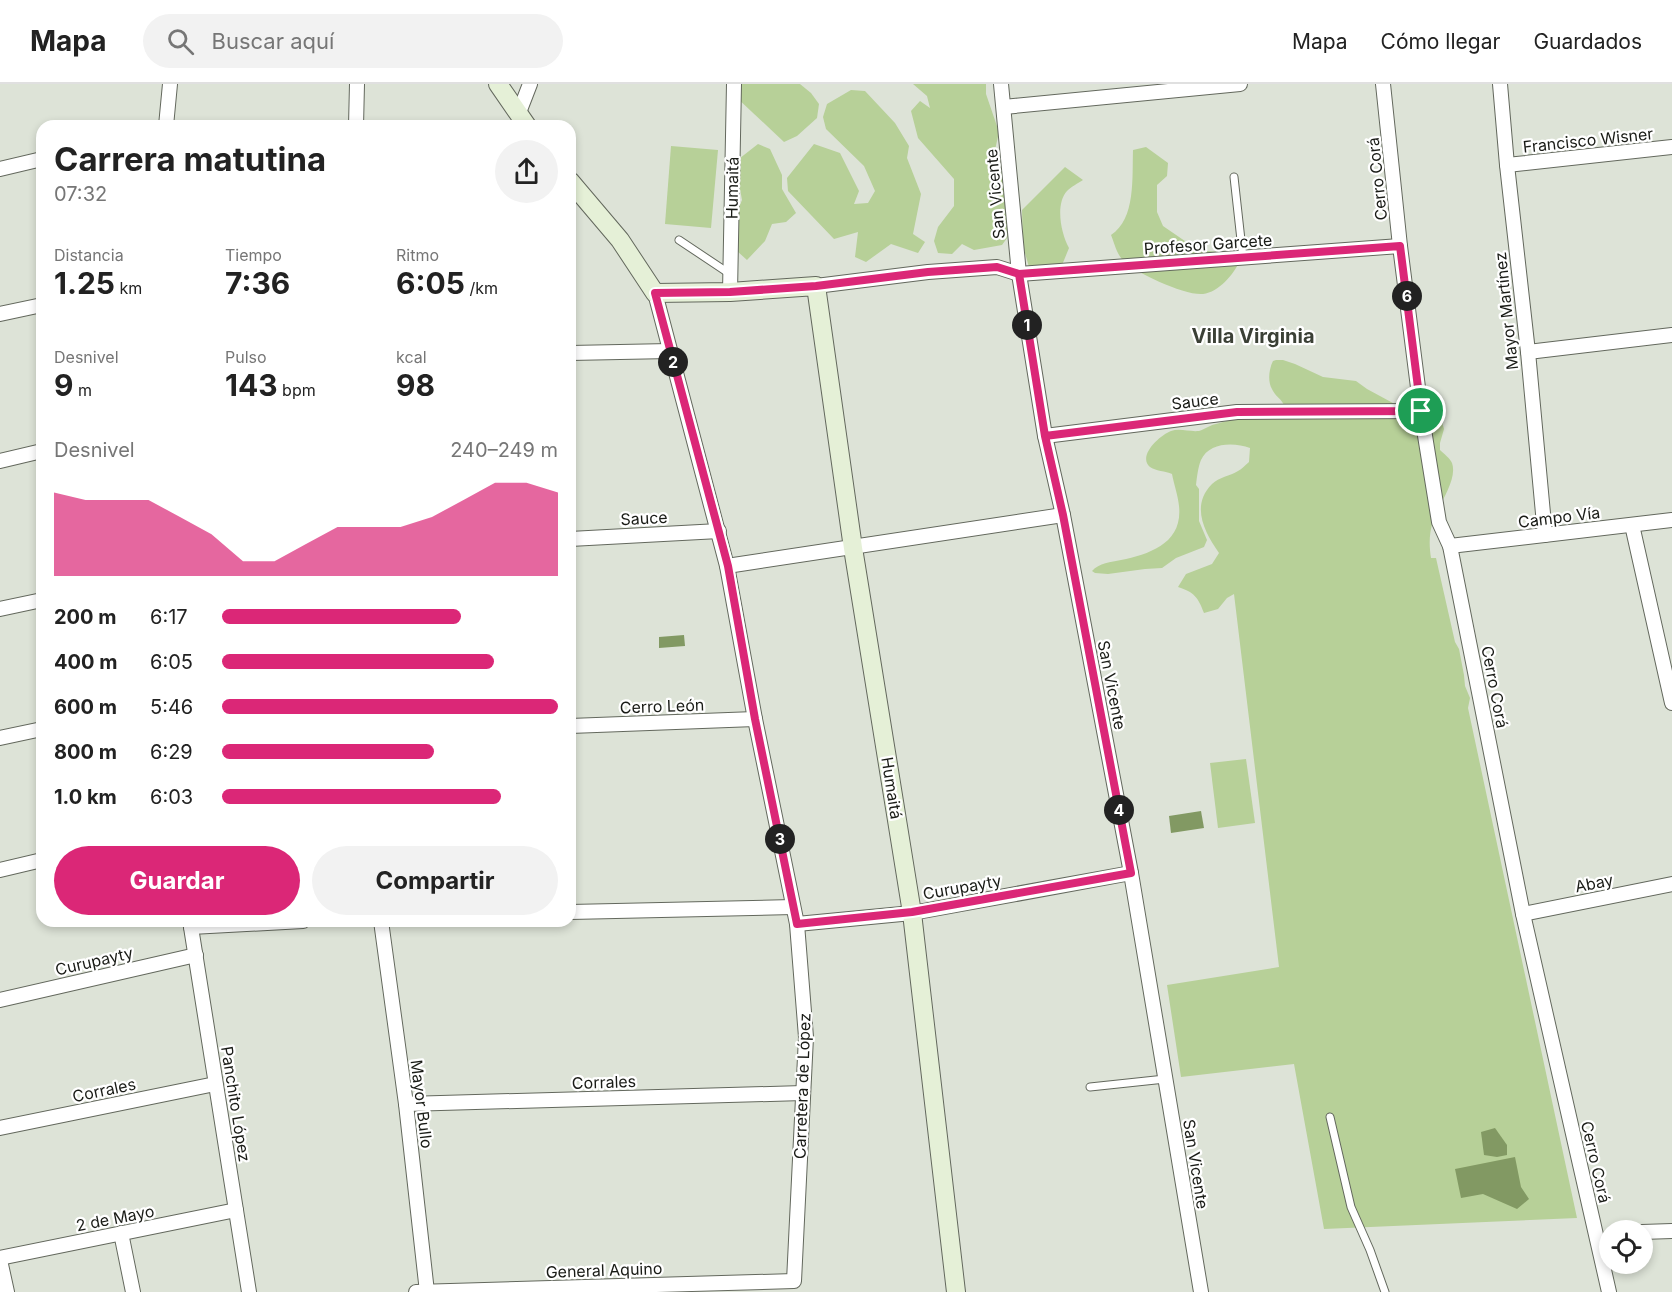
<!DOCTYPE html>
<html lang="es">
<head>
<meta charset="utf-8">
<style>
	body { margin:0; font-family:Inter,sans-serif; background:#f2f2f2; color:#222; height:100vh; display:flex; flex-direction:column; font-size:22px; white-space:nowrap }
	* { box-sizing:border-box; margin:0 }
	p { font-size:20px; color:#767676 }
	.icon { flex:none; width:33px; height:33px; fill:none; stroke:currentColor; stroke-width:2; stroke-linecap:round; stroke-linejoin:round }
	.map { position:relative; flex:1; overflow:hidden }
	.details { position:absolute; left:36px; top:36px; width:540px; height:807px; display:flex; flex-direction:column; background:#fff; border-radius:18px; box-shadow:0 3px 9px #0003 }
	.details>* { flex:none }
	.fabs { position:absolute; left:1599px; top:1136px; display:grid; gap:12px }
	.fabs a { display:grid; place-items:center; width:54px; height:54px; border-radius:50%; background:#fff; box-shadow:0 3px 9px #0003; font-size:30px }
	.pin { position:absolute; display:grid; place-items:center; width:51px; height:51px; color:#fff; margin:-26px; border:3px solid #fff; border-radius:50%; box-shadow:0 2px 6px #0007 }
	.km { position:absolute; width:30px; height:30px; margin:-15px; border-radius:50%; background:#222; color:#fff; font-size:16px; line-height:30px; text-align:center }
	.round { display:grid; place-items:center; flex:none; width:63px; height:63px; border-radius:32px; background:#f2f2f2 }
	.overview { display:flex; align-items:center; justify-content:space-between; height:102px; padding:0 18px }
	h1 { font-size:33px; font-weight:700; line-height:45px }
	.stats { display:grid; grid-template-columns:repeat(3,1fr); gap:9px; height:102px; padding:6px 18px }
	.stats div { display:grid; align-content:center }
	.stats b { font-size:30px; font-weight:700 }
	.stats small { font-size:16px; font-weight:400 }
	.stats p { font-size:16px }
	.chart { height:168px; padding:12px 18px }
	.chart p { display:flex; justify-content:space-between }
	.chart svg { width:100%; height:108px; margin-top:6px; fill:#db2777; opacity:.7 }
	.action { display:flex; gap:12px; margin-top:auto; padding:12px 18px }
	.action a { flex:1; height:69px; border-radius:36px; background:#db2777; color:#fff; font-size:24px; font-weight:700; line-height:69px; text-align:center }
	.action a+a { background:#f2f2f2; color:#222 }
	ul { padding:0 18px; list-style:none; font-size:20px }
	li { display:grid; grid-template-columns:96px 72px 1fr; align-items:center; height:45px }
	li i { height:15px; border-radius:8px; background:#db2777 }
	header { display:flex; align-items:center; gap:36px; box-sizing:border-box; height:84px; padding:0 30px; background:#fff; border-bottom:2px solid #e0e0e0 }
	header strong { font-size:28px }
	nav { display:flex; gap:33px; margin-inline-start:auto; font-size:21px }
	.search { width:420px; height:54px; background:#f2f2f2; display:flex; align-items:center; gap:15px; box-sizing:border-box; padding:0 21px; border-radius:33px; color:#767676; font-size:22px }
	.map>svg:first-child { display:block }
	.green { fill:#b7d098 }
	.water { fill:#829963 }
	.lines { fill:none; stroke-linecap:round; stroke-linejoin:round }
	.lane-casing { stroke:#63685d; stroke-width:9 }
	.street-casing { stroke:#63685d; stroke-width:16 }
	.secondary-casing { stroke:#63685d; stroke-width:20 }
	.lane { stroke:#fff; stroke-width:7 }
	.street { stroke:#fff; stroke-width:14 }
	.secondary { stroke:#e5f0d7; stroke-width:18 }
	.route-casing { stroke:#fff; stroke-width:12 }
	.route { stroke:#db2777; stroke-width:8 }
	.labels { text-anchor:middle; stroke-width:4.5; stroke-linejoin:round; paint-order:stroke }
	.street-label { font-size:16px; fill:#191b16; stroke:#fff }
	.quarter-label { font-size:20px; font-weight:bold; fill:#3b4036; stroke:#fff }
</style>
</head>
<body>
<header>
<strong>Mapa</strong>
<div class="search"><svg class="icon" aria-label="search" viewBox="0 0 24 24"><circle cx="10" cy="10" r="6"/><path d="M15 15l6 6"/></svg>Buscar aquí</div>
<nav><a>Mapa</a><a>Cómo llegar</a><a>Guardados</a></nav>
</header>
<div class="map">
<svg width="1672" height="1208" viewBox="0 0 1672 1208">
	<rect width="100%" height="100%" fill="#dde3d7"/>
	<g class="green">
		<polygon points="731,0 800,0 811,9 819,20 817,34 797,52 784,58 735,12"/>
		<polygon points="913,0 986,0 986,10 999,48 993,75 1006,97 1010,150 1002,161 974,166 962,160 952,170 938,169 934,157 938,143 954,122 954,95 918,54 911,27 920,17 930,24 927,12"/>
		<polygon points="851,6 865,7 895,39 909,62 907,74 921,110 913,150 925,158 918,169 891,160 866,178 855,173 858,148 834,155 788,107 787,94 814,60 840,69 859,107 854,120 868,119 875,107 864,82 826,45 823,33 827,20"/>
		<polygon points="758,60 770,65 782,91 782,105 796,129 786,138 772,140 765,157 747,176 737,167 731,142 742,116 735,78"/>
		<polygon points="671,62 718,66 711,144 665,140"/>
		<path d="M 1146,63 L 1168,79 L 1167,92 L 1157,101 L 1157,128 L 1163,142 L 1198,166 L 1229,169 L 1240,177 C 1233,191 1219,208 1203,210 C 1186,212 1135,189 1123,176 C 1117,171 1114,158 1111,151 C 1136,135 1132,93 1133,66 Z"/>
		<path d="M 1065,83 L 1083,96 C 1078,99 1071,103 1067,107 C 1055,120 1061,150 1069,164 L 1060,186 L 1029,183 L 1023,162 L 1022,126 Z"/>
		<path d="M 1276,276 L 1283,276 L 1295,280 L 1323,293 L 1356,297 L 1367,305 L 1404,325 L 1423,324 L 1435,330 L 1442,338 L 1444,345 L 1440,359 L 1440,366 C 1444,370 1450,374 1452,379 C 1458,396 1438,421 1433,437 C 1429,450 1429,461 1431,474 L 1436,474 L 1455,558 L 1459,565 L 1464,591 L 1465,602 L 1470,614 L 1468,624 L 1577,1134 L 1324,1145 L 1294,980 L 1181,993 L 1167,901 L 1279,883 L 1234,510 L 1227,514 L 1218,525 L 1204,529 C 1198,513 1194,508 1178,503 L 1186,490 L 1212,480 L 1219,469 C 1205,449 1190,422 1212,400 C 1219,393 1230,392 1238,387 C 1242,385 1245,381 1249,378 L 1250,364 C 1234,358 1209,358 1201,376 C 1198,383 1197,393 1196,401 L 1199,405 L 1199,437 L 1207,456 L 1204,463 L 1176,474 L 1162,484 L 1145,485 L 1108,490 L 1095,489 L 1092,487 C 1099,479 1111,478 1121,476 C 1150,470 1183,459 1179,422 C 1178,411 1174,401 1172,390 C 1166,387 1155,387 1150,383 C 1137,372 1160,351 1171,347 C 1180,344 1189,348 1199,347 C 1205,345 1210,341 1216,340 C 1239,333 1262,329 1285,323 C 1281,314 1277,314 1273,307 C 1267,298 1269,285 1273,277 Z"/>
		<polygon points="1246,675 1255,739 1218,744 1210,679"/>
	</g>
	<g class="water">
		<polygon points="684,551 685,562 659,564 659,553"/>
		<polygon points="1201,727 1204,744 1171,749 1169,732"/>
		<polygon points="1495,1044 1507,1061 1507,1071 1497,1073 1484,1071 1481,1048"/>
		<polygon points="1515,1073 1521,1103 1529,1115 1517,1125 1483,1110 1461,1114 1455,1085"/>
	</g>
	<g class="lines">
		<defs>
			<g id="lane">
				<polyline points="1234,93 1243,174"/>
				<polyline points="679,156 730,190"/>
				<polyline points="1090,1003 1165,995"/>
				<polyline points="1330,1033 1351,1123 1370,1166 1385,1208"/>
			</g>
			<g id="street">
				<polyline points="1001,0 1019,190 1045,352 1063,431 1131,789 1201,1208"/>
				<polyline points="1383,0 1400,162 1421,327 1439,438 1450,462 1523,830 1609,1208"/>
				<polyline points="1500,0 1507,81 1528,268 1545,451"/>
				<polyline points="1004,23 1240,0"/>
				<polyline points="518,31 530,0"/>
				<polyline points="166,42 170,0"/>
				<polyline points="356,42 357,0"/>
				<polyline points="1507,81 1672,63"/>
				<polyline points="0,85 42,75"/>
				<polyline points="816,202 928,188 997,183 1019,190 1400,162"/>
				<polyline points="730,208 734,0"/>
				<polyline points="0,230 42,221"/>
				<polyline points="1528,268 1672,251"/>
				<polyline points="570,269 670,267"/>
				<polyline points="1045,352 1237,328 1421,327"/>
				<polyline points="0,377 42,367"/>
				<polyline points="1632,441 1672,619"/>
				<polyline points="570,455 719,447"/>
				<polyline points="1450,462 1672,436"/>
				<polyline points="727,482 1063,431"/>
				<polyline points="0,525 42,516"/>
				<polyline points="570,642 755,635"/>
				<polyline points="0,654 42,645"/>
				<polyline points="0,786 42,776"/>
				<polyline points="570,828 793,823"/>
				<polyline points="1523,830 1672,800"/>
				<polyline points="190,837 249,1208"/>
				<polyline points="381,837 406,1020 427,1208"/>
				<polyline points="797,840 912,829 1131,789"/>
				<polyline points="191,843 303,837"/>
				<polyline points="0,916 196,871"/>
				<polyline points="406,1020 803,1009"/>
				<polyline points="0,1044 215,1000"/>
				<polyline points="1642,1148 1672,1147"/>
				<polyline points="121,1149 133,1208"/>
				<polyline points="0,1174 236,1126"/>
				<polyline points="0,1176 7,1208"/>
				<polyline points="416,1208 794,1197 806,953 797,840 755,635 727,482 655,209"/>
			</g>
			<g id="secondary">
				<polyline points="498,0 527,42"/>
				<polyline points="570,97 620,156 655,209 730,208 816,202 853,464 912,829 956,1208"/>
			</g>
		</defs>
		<use href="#lane" class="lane-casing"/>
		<use href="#street" class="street-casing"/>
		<use href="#secondary" class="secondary-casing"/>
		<use href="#lane" class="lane"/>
		<use href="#street" class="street"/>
		<use href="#secondary" class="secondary"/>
	</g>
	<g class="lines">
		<defs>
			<polyline id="route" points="1421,327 1237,328 1045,352 1019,190 997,183 928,188 816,202 730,208 655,209 728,482 755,635 797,840 912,828 1131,789 1063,431 1045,352 1019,190 1400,162 1421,327"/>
		</defs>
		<use href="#route" class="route-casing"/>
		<use href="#route" class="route"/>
	</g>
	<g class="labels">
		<g class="street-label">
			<text transform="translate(1588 56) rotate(-6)" y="6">Francisco Wisner</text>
			<text transform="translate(1377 95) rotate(-96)" y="6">Cerro Corá</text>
			<text transform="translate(732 104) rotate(-89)" y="6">Humaitá</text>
			<text transform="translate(995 110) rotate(-95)" y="6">San Vicente</text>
			<text transform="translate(1208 160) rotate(-4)" y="6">Profesor Garcete</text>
			<text transform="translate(1506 227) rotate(-96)" y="6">Mayor Martínez</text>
			<text transform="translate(1195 317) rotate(-7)" y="6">Sauce</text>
			<text transform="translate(1559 433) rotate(-7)" y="6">Campo Vía</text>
			<text transform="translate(644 434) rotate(-3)" y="6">Sauce</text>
			<text transform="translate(1112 601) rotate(79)" y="6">San Vicente</text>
			<text transform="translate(1495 603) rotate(79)" y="6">Cerro Corá</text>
			<text transform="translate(662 622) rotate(-2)" y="6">Cerro León</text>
			<text transform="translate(892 704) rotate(81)" y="6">Humaitá</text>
			<text transform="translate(1594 799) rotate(-11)" y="6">Abay</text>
			<text transform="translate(962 803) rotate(-10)" y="6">Curupayty</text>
			<text transform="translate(94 877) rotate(-13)" y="6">Curupayty</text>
			<text transform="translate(604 998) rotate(-2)" y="6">Corrales</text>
			<text transform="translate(802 1002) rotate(-88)" y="6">Carretera de López</text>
			<text transform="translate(104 1006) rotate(-12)" y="6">Corrales</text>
			<text transform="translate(236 1020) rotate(81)" y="6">Panchito López</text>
			<text transform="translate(422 1020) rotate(83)" y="6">Mayor Bullo</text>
			<text transform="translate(1596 1078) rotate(77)" y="6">Cerro Corá</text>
			<text transform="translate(1196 1080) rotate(81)" y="6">San Vicente</text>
			<text transform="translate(115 1134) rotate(-11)" y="6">2 de Mayo</text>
			<text transform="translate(604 1186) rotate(-2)" y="6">General Aquino</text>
		</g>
		<g class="quarter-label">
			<text x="1253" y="259">Villa Virginia</text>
		</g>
	</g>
</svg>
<div class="fabs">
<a><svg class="icon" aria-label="locate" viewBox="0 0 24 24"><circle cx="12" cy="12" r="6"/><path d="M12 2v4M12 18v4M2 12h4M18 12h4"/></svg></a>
</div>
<div class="pin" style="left:1421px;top:327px;background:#1e9e55"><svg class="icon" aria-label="arrive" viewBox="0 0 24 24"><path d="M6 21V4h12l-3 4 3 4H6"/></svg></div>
<b class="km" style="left:1027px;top:241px">1</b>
<b class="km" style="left:673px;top:278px">2</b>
<b class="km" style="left:780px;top:755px">3</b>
<b class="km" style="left:1119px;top:726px">4</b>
<b class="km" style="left:1407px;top:212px">6</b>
<section class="details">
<div class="overview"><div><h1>Carrera matutina</h1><p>07:32</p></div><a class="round"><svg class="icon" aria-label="share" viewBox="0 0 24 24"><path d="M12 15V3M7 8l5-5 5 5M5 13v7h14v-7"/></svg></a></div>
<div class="stats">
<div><p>Distancia</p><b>1.25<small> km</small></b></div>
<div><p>Tiempo</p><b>7:36</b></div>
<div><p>Ritmo</p><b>6:05<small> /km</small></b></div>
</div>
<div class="stats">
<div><p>Desnivel</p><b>9<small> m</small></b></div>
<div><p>Pulso</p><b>143<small> bpm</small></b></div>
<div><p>kcal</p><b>98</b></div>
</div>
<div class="chart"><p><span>Desnivel</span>240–249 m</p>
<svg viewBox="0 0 160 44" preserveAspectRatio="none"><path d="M0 44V10L10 13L20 13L30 13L40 20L50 27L60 38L70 38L80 31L90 24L100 24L110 24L120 20L130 13L140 6L150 6L160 10V44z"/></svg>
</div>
<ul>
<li><b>200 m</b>6:17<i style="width:71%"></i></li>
<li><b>400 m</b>6:05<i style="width:81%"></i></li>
<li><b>600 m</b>5:46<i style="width:100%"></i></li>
<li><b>800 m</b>6:29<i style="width:63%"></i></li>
<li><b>1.0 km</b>6:03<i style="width:83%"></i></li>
</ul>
<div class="action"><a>Guardar</a><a>Compartir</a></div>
</section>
</div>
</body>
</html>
